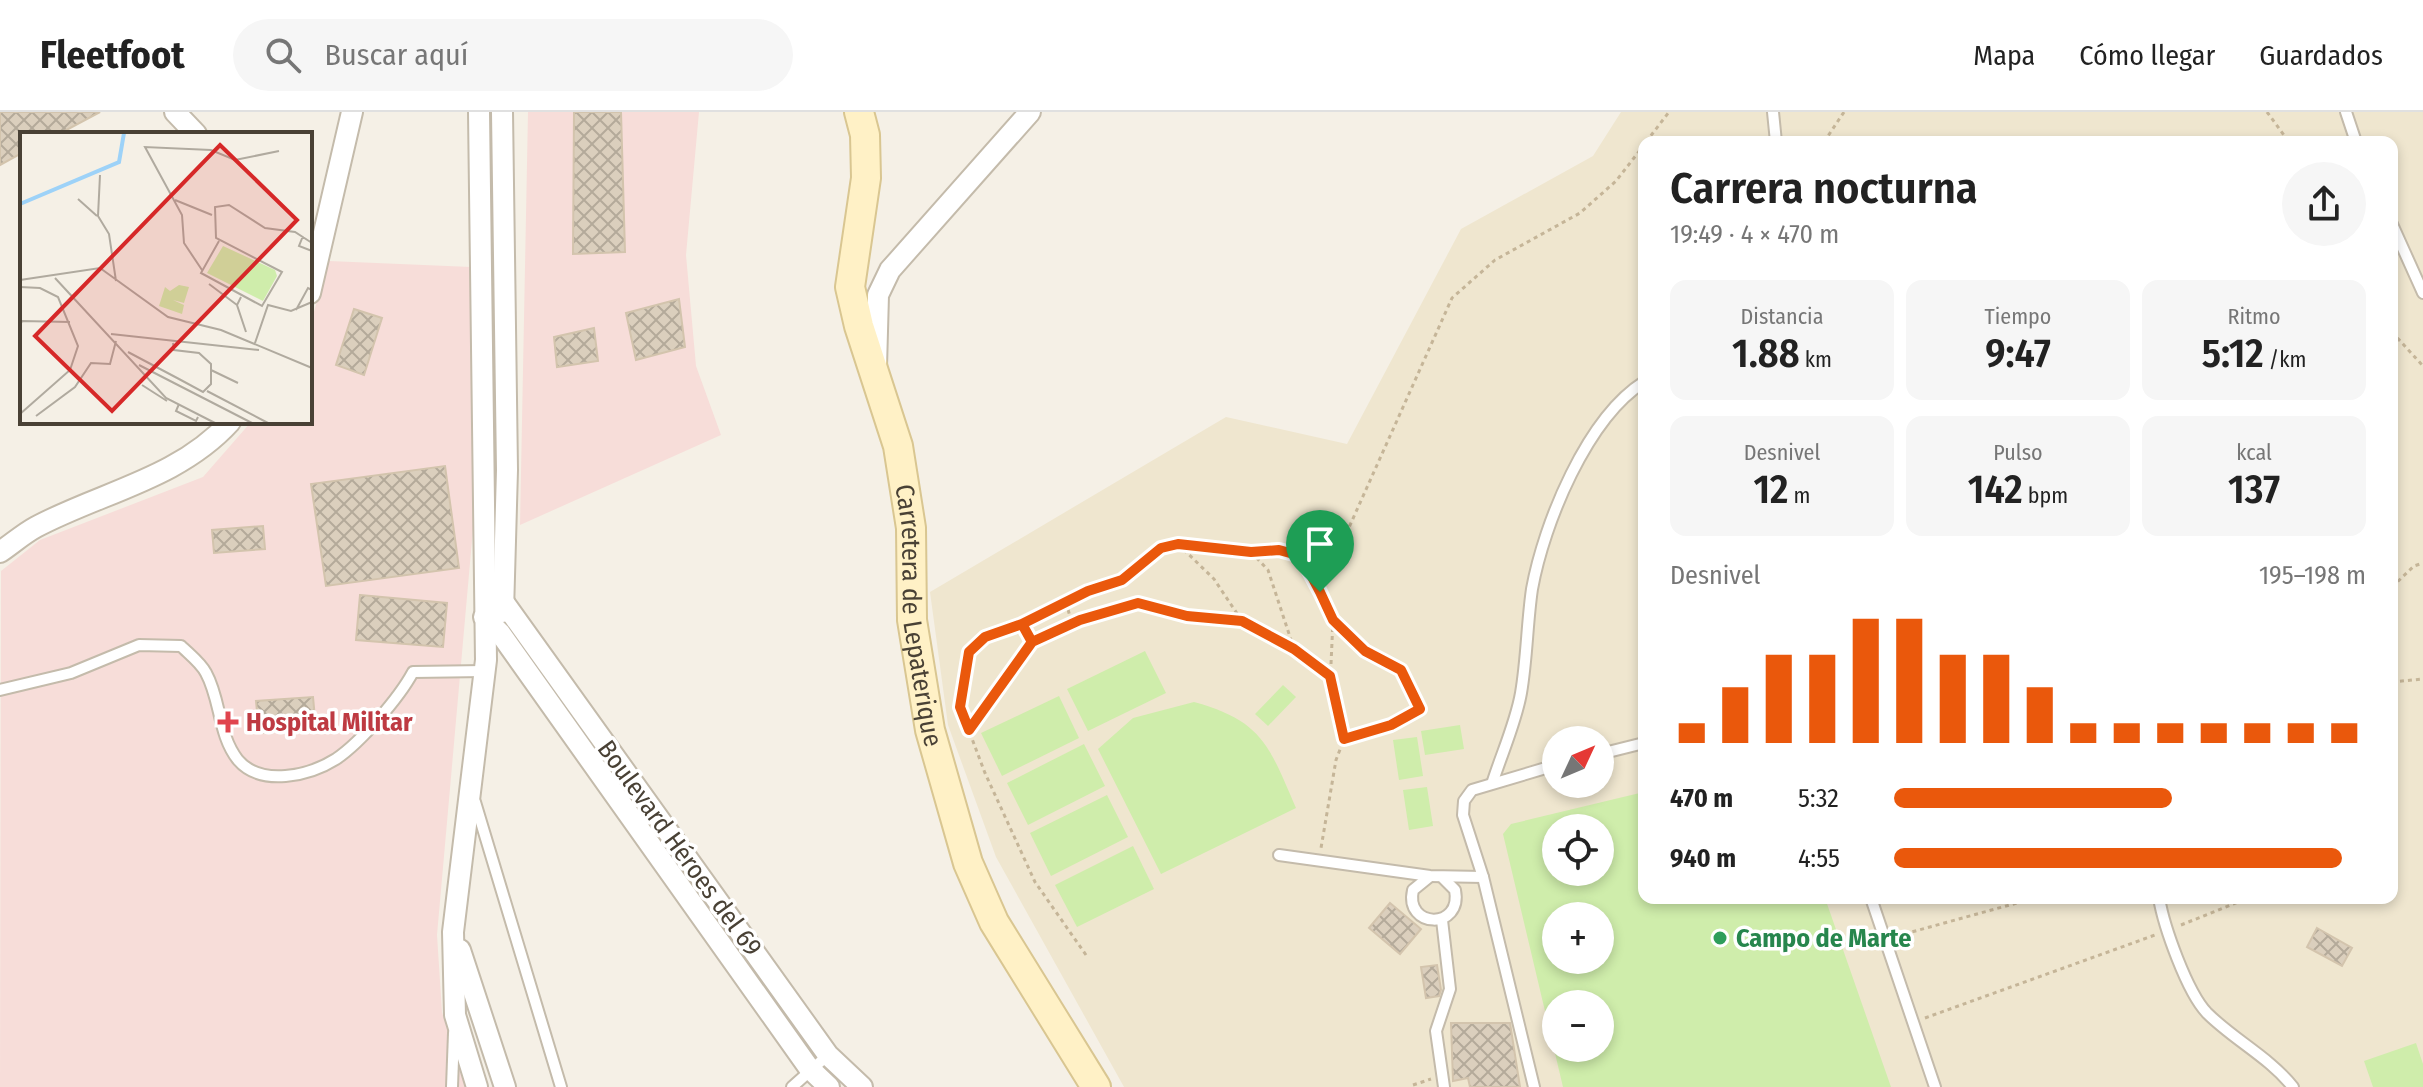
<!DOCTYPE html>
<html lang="es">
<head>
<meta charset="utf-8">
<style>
	body { margin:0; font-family:"Fira Sans Condensed",sans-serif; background:#f6f6f6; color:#222; height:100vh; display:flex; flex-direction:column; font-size:30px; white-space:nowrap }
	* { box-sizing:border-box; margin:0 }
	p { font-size:26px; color:#767676 }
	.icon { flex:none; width:44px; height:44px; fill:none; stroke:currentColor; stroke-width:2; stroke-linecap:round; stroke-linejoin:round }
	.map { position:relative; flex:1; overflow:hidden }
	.side { position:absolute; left:1638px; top:24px; width:760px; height:768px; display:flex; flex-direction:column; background:#fff; border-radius:16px; box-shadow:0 4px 12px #0003 }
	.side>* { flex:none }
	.needle { width:52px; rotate:46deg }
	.tools { position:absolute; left:1542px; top:614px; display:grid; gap:16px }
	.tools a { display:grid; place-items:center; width:72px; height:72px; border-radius:50%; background:#fff; box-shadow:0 4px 12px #0003; font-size:40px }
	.pin { position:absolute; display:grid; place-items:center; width:68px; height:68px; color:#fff; margin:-82px -34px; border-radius:50% 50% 50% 0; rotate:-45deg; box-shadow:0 0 8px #0007 }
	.pin .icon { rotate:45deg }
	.round { display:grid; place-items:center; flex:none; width:84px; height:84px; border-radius:42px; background:#f6f6f6 }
	.overview { display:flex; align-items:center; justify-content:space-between; height:136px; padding:0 32px }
	h1 { font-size:44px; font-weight:600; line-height:60px }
	.metrics { display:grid; grid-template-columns:repeat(3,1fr); gap:12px; height:136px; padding:8px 32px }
	.metrics div { display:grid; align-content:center; border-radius:16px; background:#f6f6f6; text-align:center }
	.metrics b { font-size:40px; font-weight:600 }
	.metrics small { font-size:22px; font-weight:400 }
	.metrics p { font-size:22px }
	.chart { height:224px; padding:16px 32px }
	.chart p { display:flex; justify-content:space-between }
	.chart svg { width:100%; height:144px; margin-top:8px; stroke:#ea580c; stroke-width:6 }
	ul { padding:0 32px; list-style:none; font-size:26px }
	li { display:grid; grid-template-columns:128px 96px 1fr; align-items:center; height:60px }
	li i { height:20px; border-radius:10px; background:#ea580c }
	header { display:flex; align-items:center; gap:48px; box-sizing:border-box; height:112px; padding:0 40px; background:#fff; border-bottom:2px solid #e0e0e0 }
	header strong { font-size:38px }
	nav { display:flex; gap:44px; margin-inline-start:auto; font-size:28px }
	.search { width:560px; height:72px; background:#f6f6f6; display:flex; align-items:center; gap:20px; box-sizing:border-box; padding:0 28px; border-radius:44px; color:#767676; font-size:30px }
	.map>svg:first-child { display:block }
	.education { fill:#efe6cf; fill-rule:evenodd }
	.medical { fill:#f7ddd9 }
	.pitch { fill:#cfedab; fill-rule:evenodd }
	.building { fill:url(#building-cross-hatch); stroke:#d3c4ad; stroke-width:2 }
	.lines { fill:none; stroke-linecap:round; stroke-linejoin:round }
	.service-casing { stroke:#c4bbab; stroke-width:14 }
	.minor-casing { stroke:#c4bbab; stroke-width:24 }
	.secondary-casing { stroke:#d9c691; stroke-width:32 }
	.path { stroke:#c5b598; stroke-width:3; stroke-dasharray:4 4; stroke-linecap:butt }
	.service { stroke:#fff; stroke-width:10 }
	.minor { stroke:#fff; stroke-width:20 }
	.secondary { stroke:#fff1c6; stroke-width:28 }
	.route-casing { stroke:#fff; stroke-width:16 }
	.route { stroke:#ea580c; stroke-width:10 }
	.health-dot { fill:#e0444e; stroke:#fff; stroke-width:3 }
	.leisure-dot { fill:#2e9e5b; stroke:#fff; stroke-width:3 }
	.labels { text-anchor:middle; stroke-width:7; stroke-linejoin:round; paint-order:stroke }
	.street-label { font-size:26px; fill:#494135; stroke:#fff }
	.health-label { font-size:26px; font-weight:bold; fill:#be3a42; stroke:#fff; text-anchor:start }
	.leisure-label { font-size:26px; font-weight:bold; fill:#27864d; stroke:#fff; text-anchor:start }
	.inset-river { fill:none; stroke:#9dd2f8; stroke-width:4 }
	.inset-road { fill:none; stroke:#b0aa9f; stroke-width:2 }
	.view { fill:#d62828; fill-opacity:0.15; stroke:#d62828; stroke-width:4 }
	.inset-edge { fill:none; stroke:#494135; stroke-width:4 }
</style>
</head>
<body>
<header>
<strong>Fleetfoot</strong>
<div class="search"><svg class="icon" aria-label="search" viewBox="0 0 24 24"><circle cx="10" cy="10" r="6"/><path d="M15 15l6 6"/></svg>Buscar aquí</div>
<nav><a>Mapa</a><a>Cómo llegar</a><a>Guardados</a></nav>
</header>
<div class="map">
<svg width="2423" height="975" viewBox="0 0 2423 975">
	<defs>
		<pattern id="building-cross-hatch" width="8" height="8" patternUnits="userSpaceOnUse" patternTransform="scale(2)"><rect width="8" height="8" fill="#dbcfbd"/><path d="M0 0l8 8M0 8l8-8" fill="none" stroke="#b4aa9a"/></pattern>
	</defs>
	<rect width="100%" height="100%" fill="#f5f0e6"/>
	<path class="education" d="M 1621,0 L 2423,0 L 2423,975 L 1124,975 L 996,745 L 948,613 L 930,480 L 1226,305 L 1347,332 L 1461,117 L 1593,44 ZM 1644,30 L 2392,30 L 2392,786 L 1644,786 ZM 1556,628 L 1600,628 L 1600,672 L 1556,672 ZM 1556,716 L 1600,716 L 1600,760 L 1556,760 ZM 1556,804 L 1600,804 L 1600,848 L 1556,848 ZM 1556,892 L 1600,892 L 1600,936 L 1556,936 Z"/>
	<g class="medical">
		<polygon points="528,0 699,0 686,143 696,254 721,323 520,413"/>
		<polygon points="329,149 471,155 477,372 437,823 442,900 465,975 0,975 1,459 40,428 203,365 251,310 310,310 310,213"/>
	</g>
	<g class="pitch">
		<polygon points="1145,539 1166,581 1088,619 1067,577"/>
		<polygon points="1283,573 1296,585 1268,614 1255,602"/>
		<polygon points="1059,584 1079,626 1002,664 981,621"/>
		<path d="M 1194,590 C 1263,609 1269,634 1296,696 L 1161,762 L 1098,637 L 1133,606 Z"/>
		<polygon points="1460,613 1464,637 1425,643 1421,619"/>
		<polygon points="1417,625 1423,664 1399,668 1393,628"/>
		<polygon points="1084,632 1105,674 1028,713 1007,671"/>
		<polygon points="1427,675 1433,714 1409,718 1403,678"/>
		<path d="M 1644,680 L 1644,786 L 1825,786 L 1891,975 L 1563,975 L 1503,722 L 1511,712 ZM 1556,716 L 1600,716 L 1600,760 L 1556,760 ZM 1556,804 L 1600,804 L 1600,848 L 1556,848 ZM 1556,892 L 1600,892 L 1600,936 L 1556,936 Z"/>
		<polygon points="1107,683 1128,725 1051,764 1030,721"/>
		<polygon points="1133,734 1154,777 1077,815 1055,773"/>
		<polygon points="2416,931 2423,952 2423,975 2373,975 2364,949"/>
	</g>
	<g class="building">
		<polygon points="0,0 100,0 59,22 22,22 22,41 0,53"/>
		<polygon points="574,0 621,0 625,140 573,142"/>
		<polygon points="679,187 685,235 636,248 626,201"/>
		<polygon points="354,197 382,206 364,263 336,253"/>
		<polygon points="594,216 598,249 557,255 554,225"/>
		<polygon points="445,354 459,456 326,474 311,372"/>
		<polygon points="263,414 265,437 214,441 212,418"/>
		<polygon points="360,483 447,491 443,535 356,528"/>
		<polygon points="313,585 316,617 259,621 256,589"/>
		<polygon points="1390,791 1421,817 1400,842 1369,816"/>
		<polygon points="2317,816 2352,836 2342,854 2307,835"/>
		<polygon points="1437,853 1441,878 1439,884 1426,886 1421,855"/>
		<polygon points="1451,911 1510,911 1520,975 1470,975 1468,966 1453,969"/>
	</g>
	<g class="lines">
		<defs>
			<g id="service">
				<polyline points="1773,0 1776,30"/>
				<polyline points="2346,0 2356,30"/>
				<polyline points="2392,112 2423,181"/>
				<path d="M 0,578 L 71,561 L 139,533 L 181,534 C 189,542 201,551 206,561 C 221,588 218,623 238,648 C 261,675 309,664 336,647 C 361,630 399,586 413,560 L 485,559"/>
				<polyline points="1600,642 1644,631"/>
				<path d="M 1493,669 C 1502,641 1516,610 1521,581 C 1527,546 1527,511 1532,477 C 1544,411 1587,306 1644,270"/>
				<polyline points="475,690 561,975"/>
				<polyline points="1279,743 1430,764 1483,765"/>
				<path d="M 1429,765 L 1413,778 C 1404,817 1463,818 1455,778 L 1443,766"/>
				<polyline points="1871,786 1935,975"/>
				<path d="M 2159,786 C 2164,815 2187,880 2207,901 C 2234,928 2269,945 2293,975"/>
				<polyline points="1442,808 1450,877 1436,919 1444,975"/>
				<polyline points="452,975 454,921"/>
				<polyline points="792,975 828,943"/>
				<polyline points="1534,975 1483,765 1463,703 1464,689 1472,678 1556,653"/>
			</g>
			<g id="minor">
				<polyline points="175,0 196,22"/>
				<polyline points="502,0 507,358 503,500"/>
				<polyline points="310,181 352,0"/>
				<polyline points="876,255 878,183 890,158 1030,0"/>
				<path d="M 0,440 C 12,432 23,422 36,415 C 102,380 178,367 230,310"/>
				<polyline points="486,477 505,492 828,943 862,975"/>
				<polyline points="484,505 500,521 809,956 829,975"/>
				<polyline points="460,838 505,975"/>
				<polyline points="477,975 455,903 453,820 486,548 479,0"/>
			</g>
			<g id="secondary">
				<path id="s1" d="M 859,0 L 865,23 L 866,66 L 850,175 L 859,214 L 898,334 L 911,416 L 912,508 L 930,618 L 968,751 L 994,810 L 1096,975"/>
			</g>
		</defs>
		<use href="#service" class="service-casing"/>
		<use href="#minor" class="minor-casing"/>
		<use href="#secondary" class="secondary-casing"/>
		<g class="path">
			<polyline points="2267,0 2289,30"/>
			<polyline points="1646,30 1669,0"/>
			<polyline points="1824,30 1844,0"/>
			<polyline points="2392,220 2423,254"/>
			<polyline points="1178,432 1214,467 1242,509"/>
			<polyline points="1251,440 1268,458 1294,537"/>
			<polyline points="2392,475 2414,454 2423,451"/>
			<polyline points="1320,480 1452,186 1495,148 1580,101 1616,69 1644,33"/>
			<polyline points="1066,490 1072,512"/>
			<polyline points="1333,508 1330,574 1344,627"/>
			<polyline points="1022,512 1031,530"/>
			<polyline points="2392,570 2423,567"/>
			<polyline points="969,618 1032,530 1080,508 1138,491 1187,504 1242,509 1294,537 1330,564"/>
			<polyline points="2181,813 2248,786"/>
			<polyline points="1897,824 2017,791 2059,786"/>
			<polyline points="1086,843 1035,770 985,661 960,595 969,540 985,525 1022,512 1088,479 1122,468 1161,436 1178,432 1251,440 1279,438 1301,444 1333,508 1365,539 1401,558 1420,597 1391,613 1344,627 1336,648 1321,736"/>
			<polyline points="1925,906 2155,823"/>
			<polyline points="1413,973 1431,967"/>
		</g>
		<use href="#service" class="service"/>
		<use href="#minor" class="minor"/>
		<use href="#secondary" class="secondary"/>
	</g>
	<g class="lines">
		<defs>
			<polyline id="route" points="1320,480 1301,444 1279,438 1251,440 1178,432 1161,436 1122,468 1088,479 1022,512 1032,530 969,618 960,595 969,540 985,525 1022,512 1032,530 1080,508 1138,491 1187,504 1242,509 1294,537 1330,564 1344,627 1391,613 1420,597 1401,558 1365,539 1333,508 1320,480"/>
		</defs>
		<use href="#route" class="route-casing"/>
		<use href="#route" class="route"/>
	</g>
	<path class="health-dot" d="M224 598h8v8h8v8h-8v8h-8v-8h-8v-8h8z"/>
	<circle class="leisure-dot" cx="1720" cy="826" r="8"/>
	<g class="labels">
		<g class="street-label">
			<text dy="9" stroke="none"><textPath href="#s1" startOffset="514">Carretera de Lepaterique</textPath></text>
			<text transform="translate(680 736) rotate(54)" y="9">Boulevard Héroes del 69</text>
		</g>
		<g class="health-label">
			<text x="246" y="619">Hospital Militar</text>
		</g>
		<g class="leisure-label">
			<text x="1736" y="835">Campo de Marte</text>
		</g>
	</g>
	<g transform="translate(20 20)">
		<rect width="292" height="292" fill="#f5f0e6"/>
		<path d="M 203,114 L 255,138 L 257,144 L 243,169 L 187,141 ZM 159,153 L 169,155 L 164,171 L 153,168 L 164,173 L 162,182 L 139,174 L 145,155 L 150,159 Z" fill="#cfedab"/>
		<path class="inset-river" d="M 0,72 L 99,30 L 104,1"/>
		<path class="inset-road" d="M 80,43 L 78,84 L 89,102 L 96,149M 58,67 L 77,84M 155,68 L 192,83M 283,104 L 279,114 L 292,119M 199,109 L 181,141 L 242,174 L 262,140 L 196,106 L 195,75 L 209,73 L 245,96 L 275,100 L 292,111M 182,138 L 164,111 L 162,83 L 125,15 L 191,18 L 215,28 L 259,19M 35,146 L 146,266 L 195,291M 0,148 L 80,136 L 148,185 L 201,198 L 292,236M 189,152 L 217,173M 0,155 L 20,156 L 38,165 L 58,214 L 50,238 L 0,282M 221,165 L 217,173 L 226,200M 276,178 L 288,156 L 292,158M 0,193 L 2,189 L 50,190M 91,202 L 239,218M 153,211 L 154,218 L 179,221 L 191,232 L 191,252 L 183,260 L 159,247M 235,211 L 248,173 L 271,179 L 292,170M 108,220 L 159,247M 119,233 L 232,291M 191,238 L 218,251M 122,253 L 147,269M 187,259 L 248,291M 159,272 L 156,279 L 176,289 L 178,285M 16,284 L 55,255 L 71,231 L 90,232 L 96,209"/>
		<path class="view" d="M 200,13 L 277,88 L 92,279 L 15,204 Z"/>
		<rect width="292" height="292" class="inset-edge"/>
	</g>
</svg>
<div class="tools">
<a><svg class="needle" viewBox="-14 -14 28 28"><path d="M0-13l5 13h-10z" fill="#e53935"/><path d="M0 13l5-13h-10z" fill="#767676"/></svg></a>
<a><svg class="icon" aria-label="locate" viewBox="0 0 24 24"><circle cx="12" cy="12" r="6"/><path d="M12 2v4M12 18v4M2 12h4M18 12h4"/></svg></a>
<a>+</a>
<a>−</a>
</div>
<div class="pin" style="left:1320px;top:480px;background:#1e9e55"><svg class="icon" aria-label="arrive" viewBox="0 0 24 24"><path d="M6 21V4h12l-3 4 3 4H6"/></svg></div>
<section class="side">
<div class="overview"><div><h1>Carrera nocturna</h1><p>19:49 · 4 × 470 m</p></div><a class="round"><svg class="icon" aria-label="share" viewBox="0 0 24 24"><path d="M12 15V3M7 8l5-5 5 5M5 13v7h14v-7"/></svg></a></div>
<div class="metrics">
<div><p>Distancia</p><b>1.88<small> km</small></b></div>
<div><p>Tiempo</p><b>9:47</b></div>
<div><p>Ritmo</p><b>5:12<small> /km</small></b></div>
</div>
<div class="metrics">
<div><p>Desnivel</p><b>12<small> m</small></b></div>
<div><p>Pulso</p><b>142<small> bpm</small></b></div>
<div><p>kcal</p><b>137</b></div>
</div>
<div class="chart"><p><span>Desnivel</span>195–198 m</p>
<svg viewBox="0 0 160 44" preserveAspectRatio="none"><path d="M5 44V38M15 44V27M25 44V17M35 44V17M45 44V6M55 44V6M65 44V17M75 44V17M85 44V27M95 44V38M105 44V38M115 44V38M125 44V38M135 44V38M145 44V38M155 44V38"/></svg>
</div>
<ul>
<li><b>470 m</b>5:32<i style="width:59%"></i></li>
<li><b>940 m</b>4:55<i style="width:95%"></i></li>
</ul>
</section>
</div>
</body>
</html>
